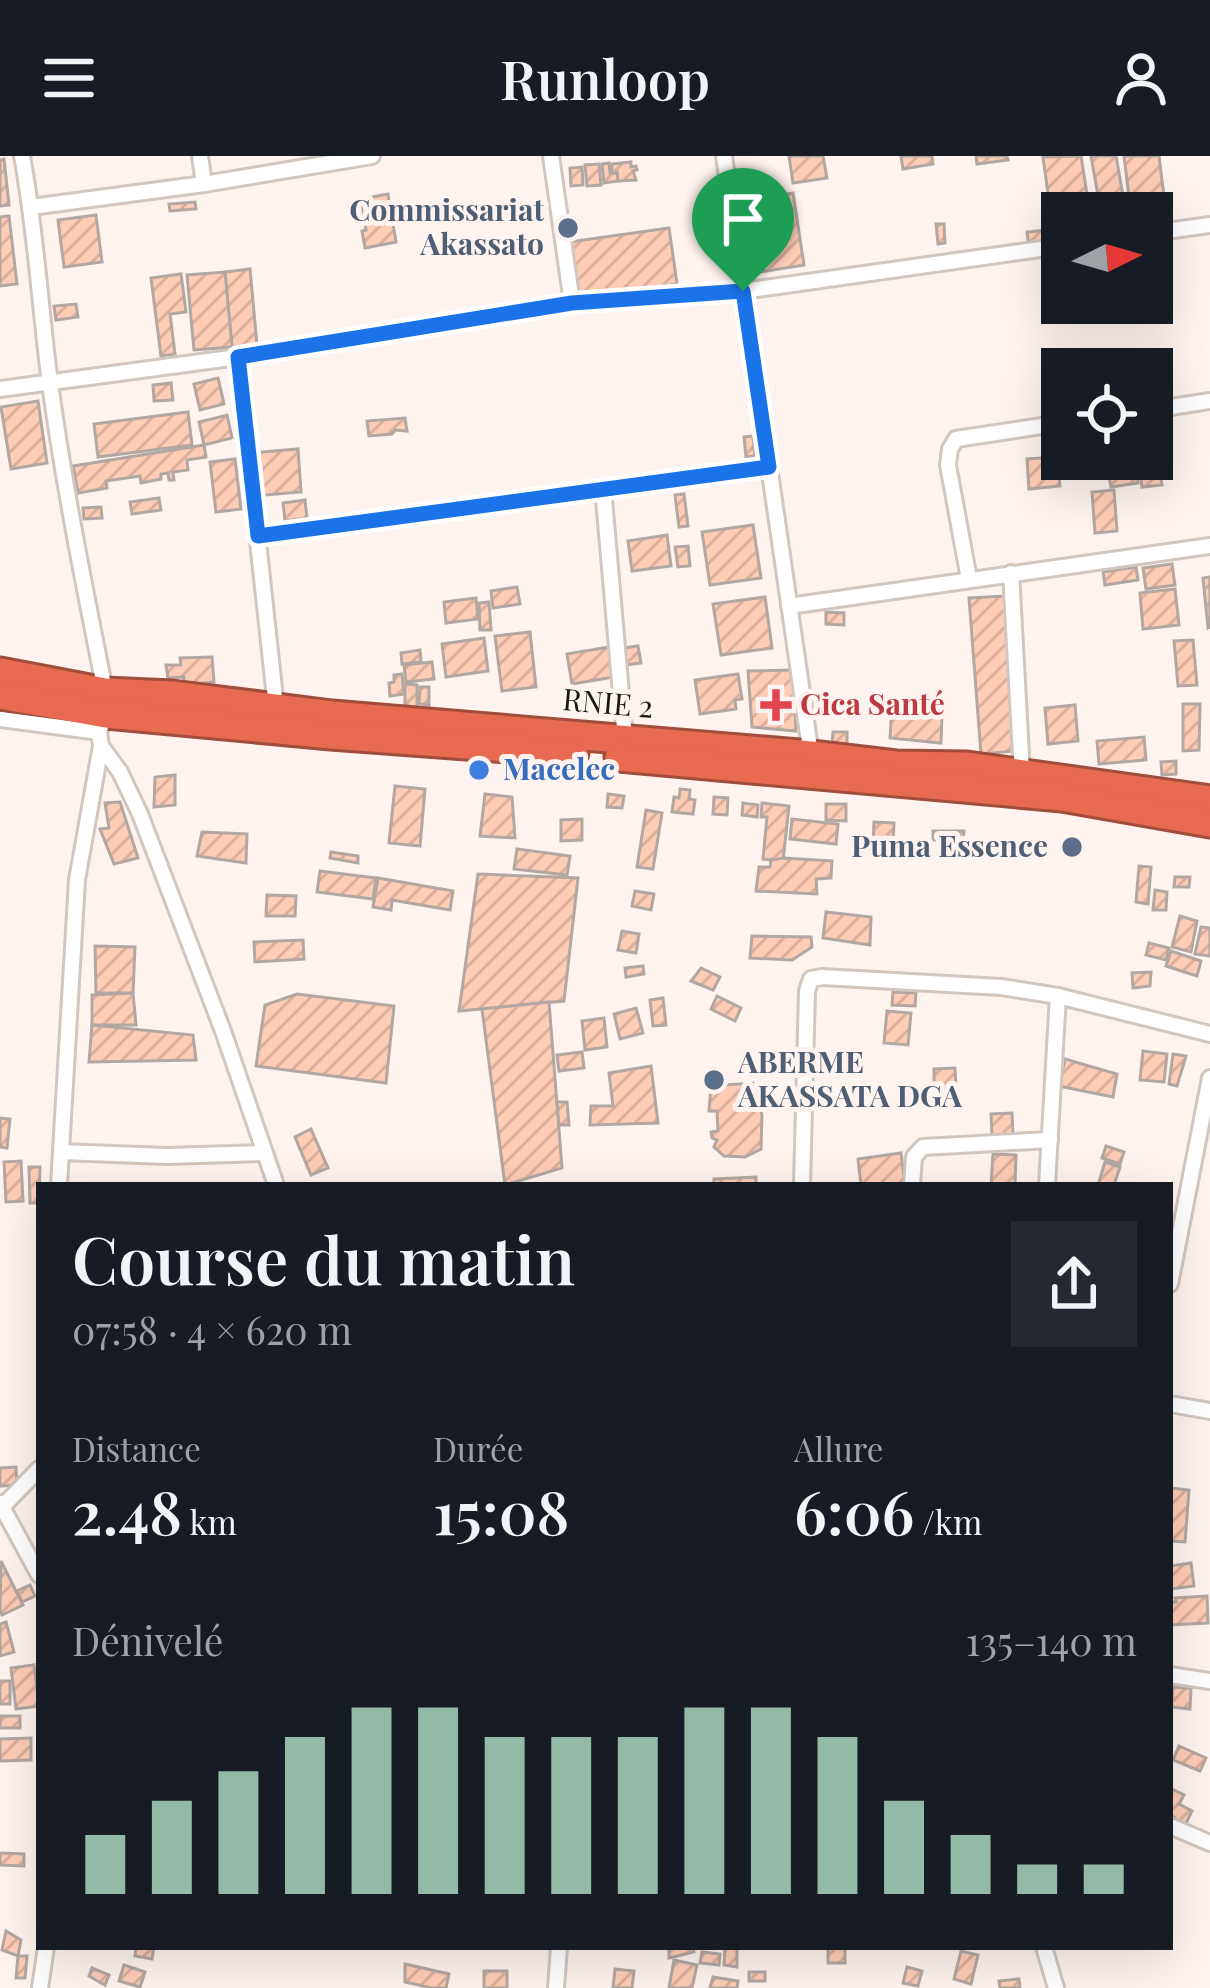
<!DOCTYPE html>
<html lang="fr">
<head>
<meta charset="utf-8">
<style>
	body { margin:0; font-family:"Playfair Display",serif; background:#242831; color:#f1f3f6; height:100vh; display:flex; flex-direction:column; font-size:45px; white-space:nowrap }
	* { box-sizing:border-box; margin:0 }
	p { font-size:39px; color:#9ea1a6 }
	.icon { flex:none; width:66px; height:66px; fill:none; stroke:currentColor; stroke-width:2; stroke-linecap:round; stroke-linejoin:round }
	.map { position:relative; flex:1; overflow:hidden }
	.details { position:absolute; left:36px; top:1026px; width:1137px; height:768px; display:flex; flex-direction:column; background:#171b24; border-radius:0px; box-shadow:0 12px 48px #0002 }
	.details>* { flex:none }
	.needle { width:78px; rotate:85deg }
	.controls { position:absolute; left:1041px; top:36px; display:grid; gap:24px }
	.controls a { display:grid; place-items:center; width:132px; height:132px; border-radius:0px; background:#171b24; box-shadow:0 12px 48px #0002; font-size:60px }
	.pin { position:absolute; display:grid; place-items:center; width:102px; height:102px; color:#fff; margin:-123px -51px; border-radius:50% 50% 50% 0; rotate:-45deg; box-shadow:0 0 12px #0007 }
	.pin .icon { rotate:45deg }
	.round { display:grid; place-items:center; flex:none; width:126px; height:126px; border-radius:0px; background:#242831 }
	.overview { display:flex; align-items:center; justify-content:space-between; height:204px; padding:0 36px }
	h1 { font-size:66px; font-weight:600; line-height:90px }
	.figures { display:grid; grid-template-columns:repeat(3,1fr); gap:18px; height:204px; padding:12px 36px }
	.figures div { display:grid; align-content:center }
	.figures b { font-size:60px; font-weight:600 }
	.figures small { font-size:33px; font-weight:400 }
	.figures p { font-size:33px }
	.chart { height:336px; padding:24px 36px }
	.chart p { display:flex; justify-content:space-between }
	.chart svg { width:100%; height:216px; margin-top:12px; stroke:#92baa7; stroke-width:6 }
	header { display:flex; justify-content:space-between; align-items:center; height:156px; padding:0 36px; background:#171b24; font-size:54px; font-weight:600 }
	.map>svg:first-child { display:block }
	.building { fill:url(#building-hatch); stroke:#b3a7a1; stroke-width:3 }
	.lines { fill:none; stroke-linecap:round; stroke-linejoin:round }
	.street-casing { stroke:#d3c6bf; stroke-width:20 }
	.highway-casing { stroke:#a04d3c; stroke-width:33 }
	.street { stroke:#fff; stroke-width:14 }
	.highway { stroke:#e86a51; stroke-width:27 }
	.route-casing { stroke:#fff; stroke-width:24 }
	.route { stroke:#1a73e8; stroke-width:15 }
	.service-dot { fill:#5c6f8a; stroke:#fef3ee; stroke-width:4.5 }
	.health-dot { fill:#e0444e; stroke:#fef3ee; stroke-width:4.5 }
	.shop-dot { fill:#3f7fe0; stroke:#fef3ee; stroke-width:4.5 }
	.labels { text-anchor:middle; stroke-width:10; stroke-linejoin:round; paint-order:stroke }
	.service-label { font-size:30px; font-weight:bold; fill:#4e5e75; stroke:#fef3ee; text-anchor:end }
	.street-label { font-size:30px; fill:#1b1715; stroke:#fef3ee }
	.health-label { font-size:30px; font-weight:bold; fill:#be3a42; stroke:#fef3ee; text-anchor:start }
	.shop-label { font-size:30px; font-weight:bold; fill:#366cbe; stroke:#fef3ee; text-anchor:start }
</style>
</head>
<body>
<header><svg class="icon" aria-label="menu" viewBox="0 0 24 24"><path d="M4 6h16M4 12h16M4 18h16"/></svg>Runloop<svg class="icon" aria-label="person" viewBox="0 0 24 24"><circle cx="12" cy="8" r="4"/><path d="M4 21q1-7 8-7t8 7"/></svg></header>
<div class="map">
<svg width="1210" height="1832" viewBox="0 0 1210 1832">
	<defs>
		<pattern id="building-hatch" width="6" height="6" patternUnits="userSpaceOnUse" patternTransform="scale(3)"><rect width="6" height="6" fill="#ffcdb6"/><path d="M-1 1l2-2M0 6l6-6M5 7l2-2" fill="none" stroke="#daaf9c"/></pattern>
	</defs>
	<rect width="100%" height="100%" fill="#fef3ee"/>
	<g class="building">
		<polygon points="789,0 823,0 827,22 793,27"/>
		<polygon points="901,0 932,0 933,8 903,13"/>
		<polygon points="976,0 1007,0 1008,4 977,8"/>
		<polygon points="1081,0 1090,57 1062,57 1062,73 1053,74 1043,1"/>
		<polygon points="1091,0 1116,0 1126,57 1101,57"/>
		<polygon points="1124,0 1159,0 1167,65 1152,67 1152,57 1131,57"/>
		<polygon points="4,3 9,49 0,50 0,4"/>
		<polygon points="631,6 631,11 636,10 637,14 633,15 636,24 618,25 617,16 612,17 612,8"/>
		<polygon points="609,7 610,17 617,17 618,25 604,27 602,8"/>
		<polygon points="599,8 601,29 587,30 585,9"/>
		<polygon points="582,11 583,29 571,30 570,12"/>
		<polygon points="793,37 804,109 761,116 750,44"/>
		<polygon points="388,38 396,86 365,92 362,75 366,74 362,47 366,46 366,42"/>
		<polygon points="195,46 196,53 170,55 169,48"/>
		<polygon points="96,59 102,106 64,111 58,64"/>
		<polygon points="9,60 17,128 0,130 0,61"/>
		<polygon points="936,68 944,68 945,87 938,88"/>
		<polygon points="669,72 677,128 577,142 569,86"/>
		<polygon points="1047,74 1049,88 1029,91 1027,76"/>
		<polygon points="250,113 257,189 232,191 225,116"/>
		<polygon points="225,116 232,191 194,194 187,119"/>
		<polygon points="181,118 186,156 170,158 175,198 161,200 151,122"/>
		<polygon points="76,148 78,161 56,164 54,150"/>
		<polygon points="1122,194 1124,213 1108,213 1106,196"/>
		<polygon points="1159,204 1161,229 1152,230 1152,213 1139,213 1138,205"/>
		<polygon points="218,222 224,248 200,254 194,228"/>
		<polygon points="171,227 173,244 154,245 153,229"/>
		<polygon points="38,245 47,307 11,313 1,251"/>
		<polygon points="188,256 192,289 98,301 94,268"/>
		<polygon points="227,259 232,282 204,289 199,266"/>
		<polygon points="405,262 407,275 395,274 392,278 369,280 367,265"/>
		<polygon points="1152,268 1154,268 1162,329 1142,331 1138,303 1152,303"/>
		<polygon points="753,280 755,300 746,301 744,281"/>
		<polygon points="204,289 206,301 187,304 188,314 173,316 174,324 169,324 168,317 161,318 161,323 141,327 140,320 106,325 107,332 78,337 73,310"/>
		<polygon points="298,293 301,336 255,340 252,297"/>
		<polygon points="1057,301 1060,330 1029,333 1027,303"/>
		<polygon points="235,303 241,353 216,356 210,306"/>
		<polygon points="1106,303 1135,303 1138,327 1111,331"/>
		<polygon points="1114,334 1117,375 1095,377 1092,336"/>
		<polygon points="684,338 688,370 679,371 675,339"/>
		<polygon points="159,342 161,354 132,358 130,346"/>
		<polygon points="305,344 307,362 285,365 283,347"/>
		<polygon points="101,351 102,362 84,363 83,352"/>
		<polygon points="753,369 761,422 710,429 702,376"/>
		<polygon points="667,379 671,410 632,415 628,385"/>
		<polygon points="688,390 690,410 678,411 675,391"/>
		<polygon points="1172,408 1175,429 1146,433 1143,412"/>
		<polygon points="1136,411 1138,424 1105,429 1103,416"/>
		<polygon points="1210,421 1210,471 1208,472 1203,422"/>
		<polygon points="517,431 520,448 493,452 491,435"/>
		<polygon points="1175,433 1179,469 1143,473 1140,437"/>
		<polygon points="1005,440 1016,595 981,598 969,442"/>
		<polygon points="765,441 772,492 721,499 713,448"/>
		<polygon points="476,442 478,463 446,467 444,446"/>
		<polygon points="489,446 491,474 480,474 479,447"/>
		<polygon points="826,456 844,457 844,469 826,468"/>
		<polygon points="530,476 536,531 502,535 495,480"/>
		<polygon points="484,482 488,515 446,521 442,488"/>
		<polygon points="1193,484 1197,529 1178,530 1174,485"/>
		<polygon points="638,490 641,507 625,509 623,492"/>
		<polygon points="609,491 614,521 572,528 567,498"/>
		<polygon points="420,494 421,506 402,508 401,497"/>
		<polygon points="212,501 214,526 184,529 184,521 168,522 166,509 181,509 180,502"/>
		<polygon points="432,506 434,523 406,526 404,509"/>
		<polygon points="793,514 796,575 752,571 748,515"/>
		<polygon points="402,518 404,538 390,540 389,527 394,526 394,519"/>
		<polygon points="738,518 742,543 735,544 736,553 700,558 695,524"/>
		<polygon points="405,528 417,529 417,551 405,550"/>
		<polygon points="420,531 429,531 429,549 419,548"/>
		<polygon points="1183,548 1200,548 1199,594 1183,595"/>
		<polygon points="1075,549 1078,585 1048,588 1045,552"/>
		<polygon points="892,550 942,558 941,587 890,582"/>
		<polygon points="833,576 847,576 847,591 832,591"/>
		<polygon points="1144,581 1146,604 1099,608 1097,585"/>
		<polygon points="1176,605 1176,618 1162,619 1161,606"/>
		<polygon points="175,619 175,649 154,651 155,621"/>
		<polygon points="395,630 425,633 420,690 389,687"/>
		<polygon points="680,633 690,634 689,643 695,644 693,658 672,656 674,641 679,642"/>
		<polygon points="485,638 512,641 515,682 480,680"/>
		<polygon points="608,638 624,640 622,652 607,651"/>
		<polygon points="714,641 728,642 727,659 713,658"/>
		<polygon points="120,646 138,702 114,708 100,673 109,672 105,647"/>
		<polygon points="743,647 758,649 757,661 742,659"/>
		<polygon points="762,647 789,650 783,705 763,703 767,661 761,661"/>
		<polygon points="826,648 846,648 846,665 826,664"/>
		<polygon points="646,654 662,657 653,713 637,711"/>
		<polygon points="582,663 582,684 561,685 561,664"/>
		<polygon points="792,663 838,668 836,688 790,683"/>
		<polygon points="874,666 894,667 893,688 873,687"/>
		<polygon points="933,675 964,675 963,684 933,684"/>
		<polygon points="202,676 247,678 246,707 197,700"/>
		<polygon points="517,693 570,700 567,719 514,713"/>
		<polygon points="331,696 358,700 358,707 330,702"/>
		<polygon points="783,702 832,705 831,722 816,723 817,738 756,735 759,711 770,711 771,704"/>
		<polygon points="1139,710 1151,711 1148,748 1136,746"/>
		<polygon points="320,715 376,722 373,743 317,736"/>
		<polygon points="478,718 578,722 564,845 459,855"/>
		<polygon points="1175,721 1190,721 1189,731 1174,731"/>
		<polygon points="378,722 453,735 450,754 392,744 391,754 373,751"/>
		<polygon points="1155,734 1167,736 1166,754 1153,754"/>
		<polygon points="635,735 654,738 651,754 632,750"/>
		<polygon points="267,739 296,740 295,760 266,760"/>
		<polygon points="826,756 871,761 870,789 823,782"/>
		<polygon points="1180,760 1197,765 1191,796 1172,791"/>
		<polygon points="1201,771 1210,772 1210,800 1195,798"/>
		<polygon points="622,775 639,778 636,797 618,794"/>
		<polygon points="752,780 811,781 812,791 792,804 750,802"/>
		<polygon points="303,784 304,803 255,806 254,786"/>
		<polygon points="1149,787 1169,792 1166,804 1146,799"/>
		<polygon points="95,790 135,791 133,837 96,837"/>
		<polygon points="1171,795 1201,805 1197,820 1166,810"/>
		<polygon points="643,810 644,818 626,821 625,812"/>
		<polygon points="701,812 720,821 713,834 691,825"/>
		<polygon points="1151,816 1150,830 1133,832 1132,817"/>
		<polygon points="893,836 916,837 915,850 892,849"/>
		<polygon points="133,837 136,869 92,869 92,839"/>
		<polygon points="297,838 394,850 386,927 256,910 265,849"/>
		<polygon points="717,840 741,852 735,865 711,853"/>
		<polygon points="663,842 666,869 653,870 650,844"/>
		<polygon points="549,846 562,1012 505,1029 482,853"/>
		<polygon points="636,852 643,877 620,883 614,858"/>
		<polygon points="887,855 911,857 908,889 884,887"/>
		<polygon points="604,862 607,891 585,894 582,865"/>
		<polygon points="92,869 193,879 196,904 89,906"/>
		<polygon points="1143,895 1167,898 1164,926 1140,924"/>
		<polygon points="582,896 584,912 559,915 557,899"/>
		<polygon points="1173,898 1186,900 1177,930 1169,928"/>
		<polygon points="1065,903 1117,918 1113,941 1059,930"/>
		<polygon points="651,910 658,967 590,969 591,950 613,950 609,917"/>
		<polygon points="955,912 956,931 934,932 934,913"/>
		<polygon points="753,927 762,959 761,993 745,1001 724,1000 714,991 717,984 712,982 711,976 718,975 717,955 709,955 711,930"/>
		<polygon points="557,946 567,946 569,969 559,969"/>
		<polygon points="1012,957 1013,978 992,980 991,958"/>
		<polygon points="0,962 10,963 7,992 0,991"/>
		<polygon points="311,973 328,1012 311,1019 295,981"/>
		<polygon points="1106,990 1124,996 1120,1008 1102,1002"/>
		<polygon points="901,997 905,1029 861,1029 858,1003"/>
		<polygon points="993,998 1016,999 1015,1029 991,1029"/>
		<polygon points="21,1005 23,1045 6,1046 4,1006"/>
		<polygon points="1105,1006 1120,1011 1114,1029 1098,1029"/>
		<polygon points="29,1011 40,1011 39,1047 30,1047"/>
		<polygon points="756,1021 756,1028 773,1029 714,1029 714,1023"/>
		<polygon points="16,1311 17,1329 0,1330 0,1312"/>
		<polygon points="1170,1332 1189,1334 1185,1386 1170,1385"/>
		<polygon points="1,1405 23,1449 2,1459 0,1454"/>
		<polygon points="1191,1407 1194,1430 1170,1433 1170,1410"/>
		<polygon points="30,1429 35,1440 22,1446 17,1435"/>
		<polygon points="1207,1440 1208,1467 1170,1469 1170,1446 1176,1446 1175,1442"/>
		<polygon points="6,1466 14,1496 0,1500 0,1468"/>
		<polygon points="34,1509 39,1550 16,1553 11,1512"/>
		<rect x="0" y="1525" width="10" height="23"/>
		<polygon points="1173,1531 1191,1532 1190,1553 1171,1551"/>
		<rect x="0" y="1560" width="20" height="12"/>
		<polygon points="31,1582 31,1604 0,1605 0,1583"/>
		<polygon points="1179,1590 1206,1602 1200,1615 1173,1604"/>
		<polygon points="1170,1632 1184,1639 1179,1648 1192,1655 1183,1674 1170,1667 1174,1661 1170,1659"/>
		<polygon points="0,1697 24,1698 24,1710 0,1709"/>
		<polygon points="6,1775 21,1784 18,1800 2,1794"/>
		<polygon points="136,1791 154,1791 152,1803 135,1800"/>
		<polygon points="669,1791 693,1791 694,1796 669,1802"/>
		<polygon points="725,1791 737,1791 737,1811 724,1809"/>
		<rect x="828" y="1791" width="17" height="16"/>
		<polygon points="961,1795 978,1799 971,1828 954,1823"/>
		<polygon points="702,1796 720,1798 719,1809 700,1807"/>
		<polygon points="18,1800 27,1800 25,1822 16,1822"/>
		<polygon points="674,1804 697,1809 692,1832 669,1832"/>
		<polygon points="405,1808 449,1818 446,1832 432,1832 405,1826"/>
		<polygon points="124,1809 145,1816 140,1831 119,1825"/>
		<polygon points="907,1811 922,1815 918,1830 903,1827"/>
		<polygon points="92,1812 109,1819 105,1829 89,1820"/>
		<polygon points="615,1813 634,1815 632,1832 613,1832"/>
		<rect x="484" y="1815" width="23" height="17"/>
		<rect x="749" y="1816" width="16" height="9"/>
		<polygon points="713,1821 738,1825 737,1832 710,1832"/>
		<polygon points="1019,1823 1020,1832 1000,1832 999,1825"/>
	</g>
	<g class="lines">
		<defs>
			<g id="street">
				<path d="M 22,0 C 36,75 40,152 50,227 C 64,331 85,433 105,535"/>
				<polyline points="200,0 204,28"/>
				<polyline points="551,0 572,147"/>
				<polyline points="724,0 811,599"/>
				<polyline points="31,51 204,28 372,0"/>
				<polyline points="1152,77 1210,69"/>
				<polyline points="238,201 276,551"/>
				<polyline points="0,233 238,201 572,147 743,135 1062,90"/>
				<polyline points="1152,254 1210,245"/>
				<polyline points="603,332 625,583"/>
				<polyline points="258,380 769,311"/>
				<polyline points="1011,417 1022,617"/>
				<polyline points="969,423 948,309 950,293 956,283 1062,267"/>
				<polyline points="789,450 1210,390"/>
				<polyline points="0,563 99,576 106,557"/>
				<polyline points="99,576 101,590 120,616 140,658 223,875 276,1029"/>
				<polyline points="61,996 166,1000 263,997"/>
				<polyline points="59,1029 77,724 101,590"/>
				<polyline points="802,1029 807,835 811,823 822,821 1001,831 1058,840 1210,878"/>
				<polyline points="912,1029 914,1001 923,991 1050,984"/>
				<polyline points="1047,1029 1058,840"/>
				<polyline points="1170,1128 1210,922"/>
				<polyline points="1170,1248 1210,1255"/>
				<polyline points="0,1347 39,1419"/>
				<polyline points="3,1350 39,1313"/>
				<polyline points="1170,1519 1210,1525"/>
				<polyline points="1170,1670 1210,1687"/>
				<polyline points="1044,1791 1056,1832"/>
				<polyline points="40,1832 46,1791"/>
				<polyline points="556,1832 559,1791"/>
			</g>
			<g id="highway">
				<polyline points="0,516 105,536 172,539 332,559 811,599 896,609 967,610 1210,644"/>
				<polyline points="0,539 106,558 331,579 574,597"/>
				<polyline points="619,601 1062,641 1210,667"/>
			</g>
		</defs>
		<use href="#street" class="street-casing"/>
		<use href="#highway" class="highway-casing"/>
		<use href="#street" class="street"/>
		<use href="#highway" class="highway"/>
	</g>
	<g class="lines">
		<defs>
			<polygon id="route" points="743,135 769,311 258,380 238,201 572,147"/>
		</defs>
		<use href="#route" class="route-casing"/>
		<use href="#route" class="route"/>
	</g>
	<g class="service-dot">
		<circle cx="568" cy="72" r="12"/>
		<circle cx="1072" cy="691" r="12"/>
		<circle cx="714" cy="924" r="12"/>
	</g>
	<path class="health-dot" d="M770 531h12v12h12v12h-12v12h-12v-12h-12v-12h12z"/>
	<circle class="shop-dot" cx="479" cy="614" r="12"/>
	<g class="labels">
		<g class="service-label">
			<text x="544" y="65">Commissariat<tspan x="544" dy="34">Akassato</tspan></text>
			<text x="1048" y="701">Puma Essence</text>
			<text x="738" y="917" text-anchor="start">ABERME<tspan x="738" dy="34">AKASSATA DGA</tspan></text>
		</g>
		<g class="street-label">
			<text transform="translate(608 548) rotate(5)" y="10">RNIE 2</text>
		</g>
		<g class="health-label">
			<text x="800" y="559">Cica Santé</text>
		</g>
		<g class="shop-label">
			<text x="503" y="624">Macelec</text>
		</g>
	</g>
</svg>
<div class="controls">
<a><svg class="needle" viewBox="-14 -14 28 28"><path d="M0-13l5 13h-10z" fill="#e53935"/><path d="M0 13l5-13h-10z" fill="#9ea1a6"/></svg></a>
<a><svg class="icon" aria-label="locate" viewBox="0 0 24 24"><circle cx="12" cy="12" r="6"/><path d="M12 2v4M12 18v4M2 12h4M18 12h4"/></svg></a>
</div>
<div class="pin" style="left:743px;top:135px;background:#1e9e55"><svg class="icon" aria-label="arrive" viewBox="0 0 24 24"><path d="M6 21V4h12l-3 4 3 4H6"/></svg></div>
<section class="details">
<div class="overview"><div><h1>Course du matin</h1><p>07:58 · 4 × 620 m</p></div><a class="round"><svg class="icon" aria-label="share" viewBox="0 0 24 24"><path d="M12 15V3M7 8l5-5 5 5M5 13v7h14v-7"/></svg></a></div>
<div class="figures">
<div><p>Distance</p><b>2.48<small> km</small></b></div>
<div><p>Durée</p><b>15:08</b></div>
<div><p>Allure</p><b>6:06<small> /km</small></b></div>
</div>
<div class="chart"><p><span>Dénivelé</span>135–140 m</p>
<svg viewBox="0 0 160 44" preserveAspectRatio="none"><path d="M5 44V32M15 44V25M25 44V19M35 44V12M45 44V6M55 44V6M65 44V12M75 44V12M85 44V12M95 44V6M105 44V6M115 44V12M125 44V25M135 44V32M145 44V38M155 44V38"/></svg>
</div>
</section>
</div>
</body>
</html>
